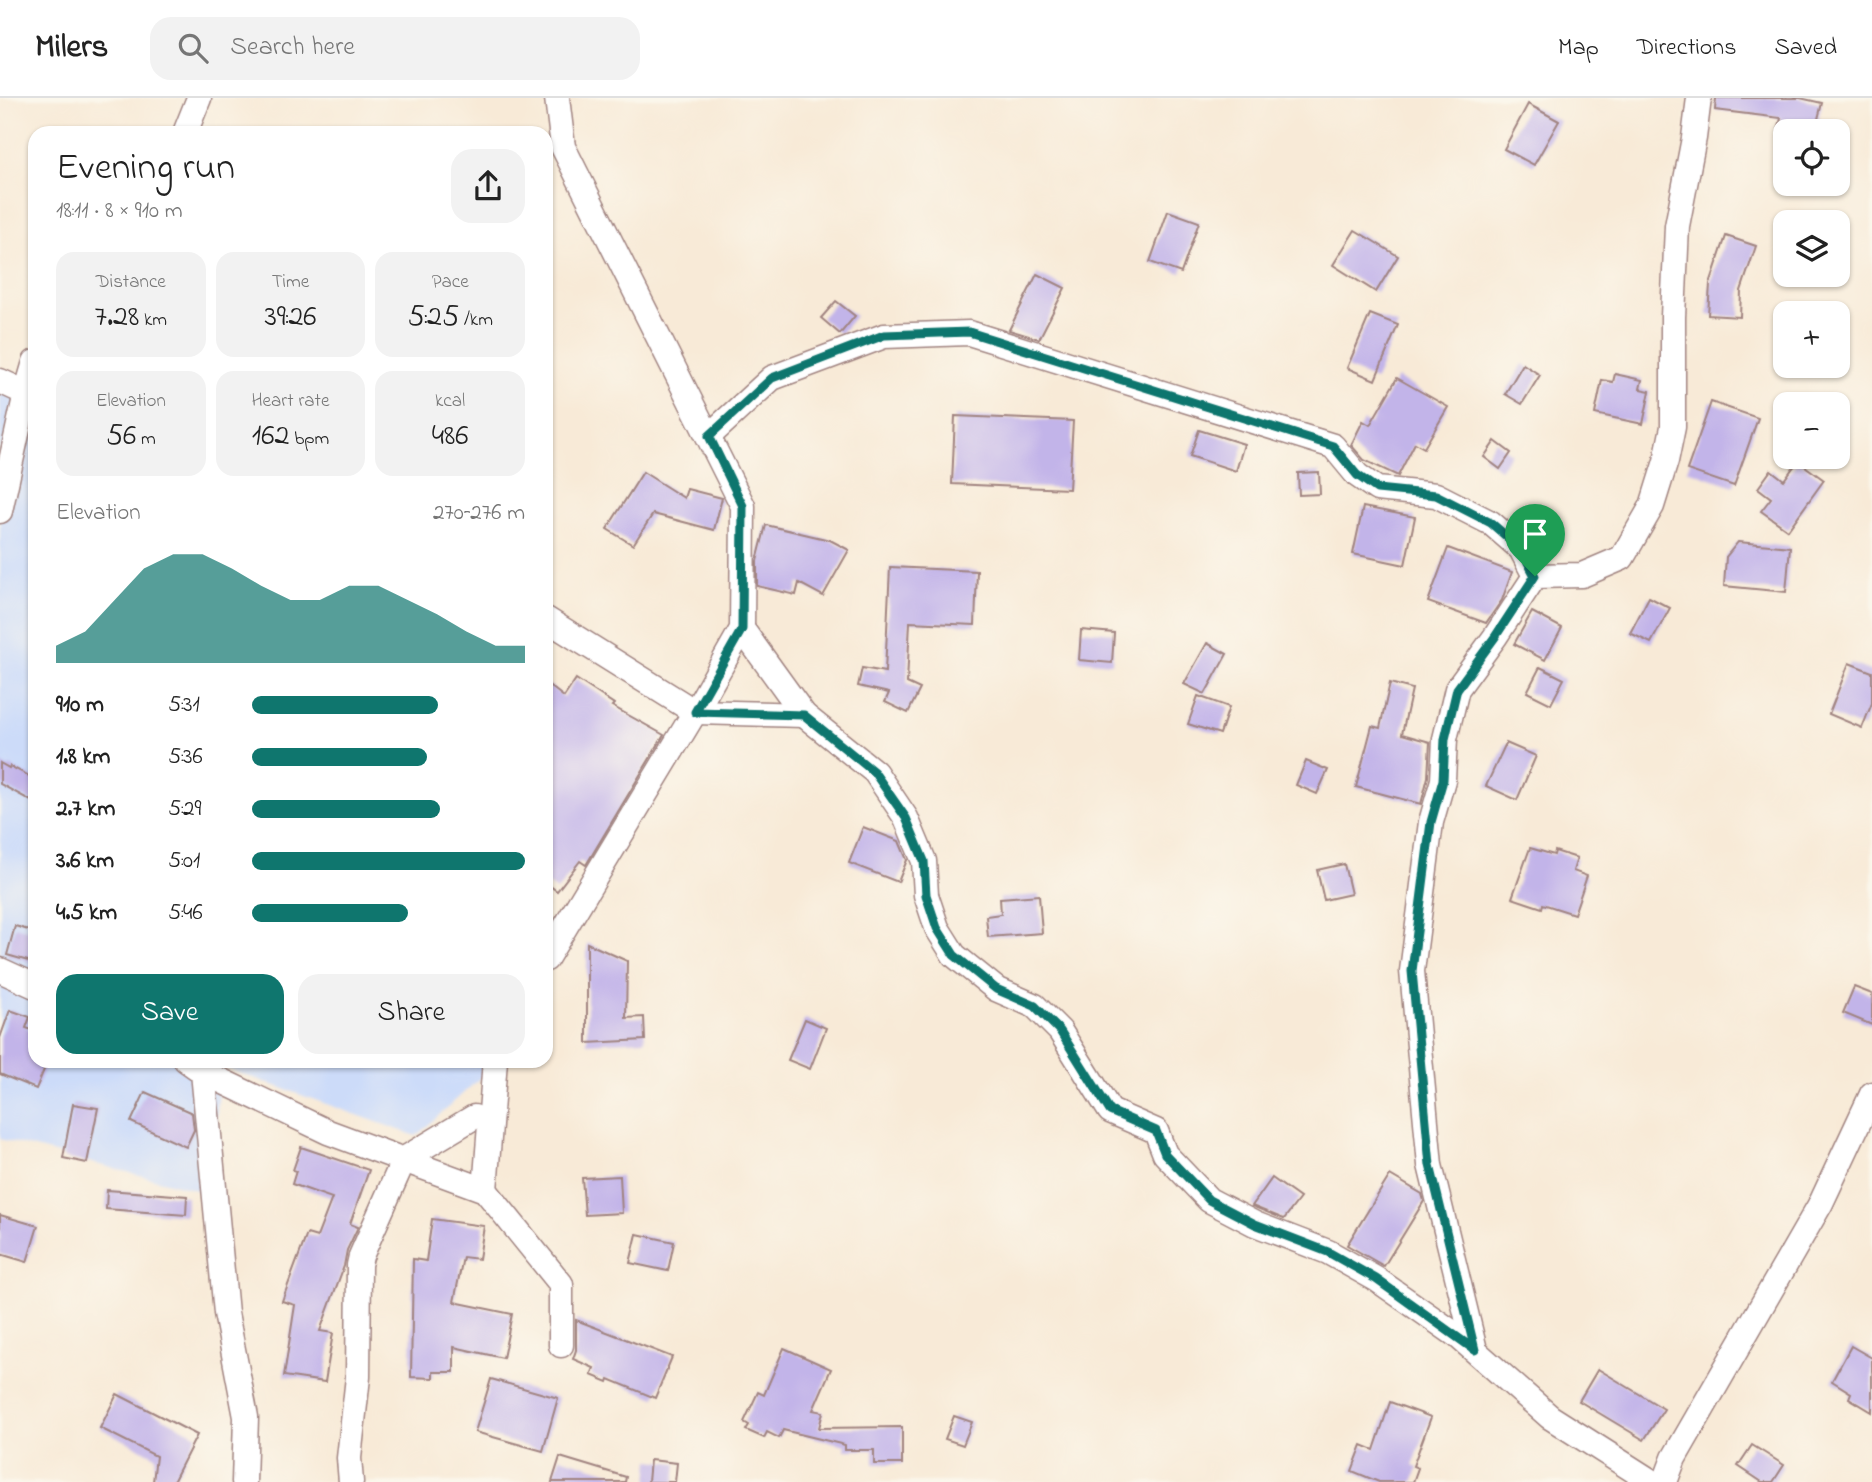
<!DOCTYPE html>
<html lang="en">
<head>
<meta charset="utf-8">
<style>
	body { margin:0; font-family:"Indie Flower",sans-serif; background:#f2f2f2; color:#222; height:100vh; display:flex; flex-direction:column; font-size:26px; white-space:nowrap }
	* { box-sizing:border-box; margin:0 }
	p { font-size:23px; color:#767676 }
	.icon { flex:none; width:38px; height:38px; fill:none; stroke:currentColor; stroke-width:2; stroke-linecap:round; stroke-linejoin:round }
	.map { position:relative; flex:1; overflow:hidden }
	.drawer { position:absolute; left:28px; top:28px; width:525px; height:942px; display:flex; flex-direction:column; background:#fff; border-radius:21px; box-shadow:0 2px 5px #0004 }
	.drawer>* { flex:none }
	.tools { position:absolute; left:1773px; top:21px; display:grid; gap:14px }
	.tools a { display:grid; place-items:center; width:77px; height:77px; border-radius:14px; background:#fff; box-shadow:0 2px 5px #0004; font-size:35px }
	.pin { position:absolute; display:grid; place-items:center; width:60px; height:60px; color:#fff; margin:-72px -30px; border-radius:50% 50% 50% 0; rotate:-45deg; box-shadow:0 0 7px #0007 }
	.pin .icon { rotate:45deg }
	.round { display:grid; place-items:center; flex:none; width:74px; height:74px; border-radius:21px; background:#f2f2f2 }
	.overview { display:flex; align-items:center; justify-content:space-between; height:119px; padding:0 28px }
	h1 { font-size:38px; font-weight:600; line-height:52px }
	.stats { display:grid; grid-template-columns:repeat(3,1fr); gap:10px; height:119px; padding:7px 28px }
	.stats div { display:grid; align-content:center; border-radius:18px; background:#f2f2f2; text-align:center }
	.stats b { font-size:30px; font-weight:600 }
	.stats small { font-size:19px; font-weight:400 }
	.stats p { font-size:19px }
	.chart { height:196px; padding:14px 28px }
	.chart p { display:flex; justify-content:space-between }
	.chart svg { width:100%; height:126px; margin-top:7px; fill:#0f766e; opacity:.7 }
	.action { display:flex; gap:14px; margin-top:auto; padding:14px 28px }
	.action a { flex:1; height:80px; border-radius:21px; background:#0f766e; color:#fff; font-size:28px; font-weight:600; line-height:80px; text-align:center }
	.action a+a { background:#f2f2f2; color:#222 }
	ul { padding:0 28px; list-style:none; font-size:23px }
	li { display:grid; grid-template-columns:112px 84px 1fr; align-items:center; height:52px }
	li i { height:18px; border-radius:9px; background:#0f766e }
	header { display:flex; align-items:center; gap:42px; box-sizing:border-box; height:98px; padding:0 35px; background:#fff; border-bottom:2px solid #e0e0e0 }
	header strong { font-size:33px }
	nav { display:flex; gap:38px; margin-inline-start:auto; font-size:24px }
	.search { width:490px; height:63px; background:#f2f2f2; display:flex; align-items:center; gap:18px; box-sizing:border-box; padding:0 24px; border-radius:21px; color:#767676; font-size:26px }
	.map>svg:first-child { display:block }
	.built { fill:#ccdbf9 }
	.building { fill:#c2b4e9 }
	.lines { fill:none; stroke-linecap:round; stroke-linejoin:round }
	.minor-casing { stroke:#a18481; stroke-width:27 }
	.minor { stroke:#fff; stroke-width:24 }
	.route-casing { stroke:#fff; stroke-width:14 }
	.route { stroke:#0f766e; stroke-width:9 }
</style>
</head>
<body>
<header>
<strong>Milers</strong>
<div class="search"><svg class="icon" aria-label="search" viewBox="0 0 24 24"><circle cx="10" cy="10" r="6"/><path d="M15 15l6 6"/></svg>Search here</div>
<nav><a>Map</a><a>Directions</a><a>Saved</a></nav>
</header>
<div class="map">
<svg width="1872" height="1384" viewBox="0 0 1872 1384">
	<rect width="100%" height="100%" fill="#fbf7ec"/>
	<filter id="ink" filterUnits="userSpaceOnUse"><feTurbulence type="fractalNoise" baseFrequency=".0143" numOctaves="2"/><feDisplacementMap in="SourceGraphic" scale="14" xChannelSelector="R" yChannelSelector="G"/><feConvolveMatrix kernelMatrix="1 2 1 2 8 2 1 2 1" color-interpolation-filters="sRGB"/></filter>
	<filter id="wash" filterUnits="userSpaceOnUse"><feTurbulence type="fractalNoise" baseFrequency=".00686" numOctaves="4" result="noise"/><feDisplacementMap in="SourceGraphic" scale="28" xChannelSelector="R" yChannelSelector="G"/><feGaussianBlur stdDeviation="1.57" result="paint"/><feColorMatrix in="noise" values="0 0 0 0 0 0 0 0 0 0 0 0 0 0 0 0 0 1.4 0 .05"/><feComposite in="paint" operator="in"/></filter>
	<g filter="url(#wash)">
		<rect width="100%" height="100%" fill="#f8ead7"/>
		<polygon class="built" points="0,275 35,284 35,962 499,963 416,1038 222,969 208,1095 0,1041"/>
		<g id="blocks">
			<g class="building">
				<polygon points="1716,0 1800,0 1822,5 1815,33 1778,33 1781,20 1715,12"/>
				<polygon points="1528,6 1559,23 1534,67 1504,51"/>
				<polygon points="1168,113 1199,124 1181,175 1150,164"/>
				<polygon points="1355,132 1398,158 1376,194 1333,167"/>
				<polygon points="1726,138 1756,148 1741,193 1740,219 1708,217 1710,186"/>
				<polygon points="1037,176 1065,190 1039,241 1009,232"/>
				<polygon points="836,203 855,218 840,236 821,220"/>
				<polygon points="1370,216 1398,227 1375,282 1347,270"/>
				<polygon points="1523,266 1540,277 1522,306 1505,296"/>
				<polygon points="1615,276 1642,282 1640,291 1650,293 1643,326 1595,316 1602,282 1613,284"/>
				<polygon points="1397,280 1448,309 1424,350 1415,345 1398,378 1364,362 1351,347 1363,323 1370,327"/>
				<polygon points="1711,304 1758,320 1734,388 1687,372"/>
				<polygon points="955,318 1073,323 1069,391 952,386"/>
				<polygon points="1199,332 1244,346 1236,373 1190,358"/>
				<polygon points="1495,343 1511,355 1500,371 1484,359"/>
				<polygon points="1798,363 1824,382 1788,432 1761,413 1771,400 1758,390 1771,372 1784,382"/>
				<polygon points="643,374 684,400 687,391 722,400 714,432 653,416 633,447 607,431"/>
				<polygon points="1319,374 1320,396 1299,397 1298,375"/>
				<polygon points="1363,409 1415,419 1405,467 1353,456"/>
				<polygon points="766,427 830,442 849,452 823,498 799,485 796,497 757,488 757,463"/>
				<polygon points="1738,444 1790,449 1786,494 1724,488 1726,459"/>
				<polygon points="1448,450 1512,474 1502,502 1486,525 1428,504"/>
				<polygon points="890,469 977,473 975,527 910,524 907,585 920,591 908,615 885,604 889,595 858,588 862,570 885,574"/>
				<polygon points="1649,499 1670,510 1651,545 1630,535"/>
				<polygon points="1532,514 1562,530 1545,562 1514,546"/>
				<polygon points="1081,532 1114,535 1112,565 1079,562"/>
				<polygon points="1207,545 1227,556 1205,596 1184,586"/>
				<polygon points="1849,565 1872,574 1872,605 1862,630 1829,616"/>
				<polygon points="1540,569 1564,581 1551,606 1527,594"/>
				<polygon points="576,581 614,606 612,608 664,637 586,767 580,763 557,793 546,785 546,585 564,599"/>
				<polygon points="1390,585 1412,591 1402,636 1430,644 1428,679 1421,706 1356,689 1372,628 1380,630"/>
				<polygon points="1198,598 1229,609 1220,636 1188,626"/>
				<polygon points="1506,645 1536,658 1517,702 1486,688"/>
				<polygon points="1306,663 1328,672 1317,696 1296,687"/>
				<polygon points="0,665 9,670 10,668 35,681 35,705 0,686"/>
				<polygon points="863,729 899,743 907,762 898,784 849,765"/>
				<polygon points="1530,750 1554,757 1555,753 1577,760 1573,773 1587,778 1574,816 1543,806 1542,810 1512,800"/>
				<polygon points="1344,766 1351,796 1324,802 1317,772"/>
				<polygon points="1039,797 1042,835 988,839 986,818 1001,816 1000,800"/>
				<polygon points="15,828 35,834 35,865 7,857"/>
				<polygon points="587,845 627,863 626,920 644,919 645,942 587,945"/>
				<polygon points="1854,889 1872,896 1872,927 1843,915"/>
				<polygon points="10,912 30,919 26,930 35,933 35,962 48,962 36,991 0,976 0,940"/>
				<polygon points="805,921 826,930 810,971 788,962"/>
				<polygon points="145,994 192,1015 194,1032 186,1049 131,1024"/>
				<polygon points="73,1006 98,1010 87,1065 63,1060"/>
				<polygon points="301,1049 369,1072 350,1126 358,1129 347,1152 344,1168 320,1233 333,1235 325,1284 284,1278 295,1207 282,1203 307,1136 317,1139 332,1100 292,1086 296,1073 293,1072"/>
				<polygon points="1390,1077 1422,1096 1424,1103 1384,1168 1347,1147"/>
				<polygon points="620,1078 622,1115 585,1117 582,1080"/>
				<polygon points="1272,1080 1300,1100 1284,1121 1252,1108"/>
				<polygon points="107,1092 187,1098 186,1117 106,1111"/>
				<polygon points="0,1117 38,1128 27,1164 0,1156"/>
				<polygon points="432,1121 484,1128 479,1161 463,1159 454,1204 512,1216 503,1260 454,1249 454,1274 433,1274 433,1280 411,1279 413,1161 426,1163"/>
				<polygon points="637,1136 674,1144 668,1173 630,1165"/>
				<polygon points="576,1222 672,1259 655,1300 609,1281 608,1284 591,1277 594,1270 573,1261 576,1252"/>
				<polygon points="1851,1248 1872,1260 1872,1314 1849,1300 1851,1295 1832,1283"/>
				<polygon points="784,1250 831,1271 813,1312 823,1314 819,1330 902,1329 902,1366 874,1366 874,1352 845,1352 845,1347 783,1332 779,1340 767,1334 764,1340 746,1332 749,1327 744,1324 758,1294 764,1297"/>
				<polygon points="1598,1271 1664,1311 1644,1342 1579,1303"/>
				<polygon points="491,1281 558,1300 543,1353 475,1334"/>
				<polygon points="117,1296 197,1337 173,1384 153,1384 156,1358 100,1330"/>
				<polygon points="1390,1304 1431,1319 1413,1368 1418,1370 1413,1384 1379,1384 1352,1373 1362,1347 1374,1352"/>
				<polygon points="954,1318 972,1324 963,1347 945,1341"/>
				<polygon points="1752,1347 1784,1367 1773,1384 1762,1384 1738,1368"/>
				<polygon points="560,1359 626,1379 625,1384 552,1384"/>
				<polygon points="650,1362 677,1365 675,1384 648,1384"/>
			</g>
		</g>
	</g>
	<g filter="url(#ink)">
		<use href="#blocks" fill-opacity="0" stroke="#a18481" stroke-width="2"/>
		<g class="lines">
			<defs>
				<g id="minor">
					<polyline points="185,35 199,0"/>
					<polyline points="0,283 26,295"/>
					<polyline points="709,338 772,280 884,238 969,235 1333,348 1357,377 1377,391 1436,397 1491,425 1521,451 1535,478"/>
					<polyline points="0,413 26,295 35,264"/>
					<polyline points="546,521 695,614 804,617"/>
					<polyline points="742,531 804,617 875,674 906,720 924,763 926,797 937,830 954,857 996,891 1035,908 1060,933 1110,1013 1156,1033 1165,1056 1209,1102 1255,1126 1328,1154 1376,1181 1459,1239 1550,1319 1652,1384"/>
					<polyline points="546,861 695,614 742,531 743,408 563,49 557,0"/>
					<polyline points="0,872 35,888"/>
					<polyline points="186,962 203,974 226,1215 246,1319 244,1384"/>
					<polyline points="203,974 328,1034 485,1092 561,1186 561,1247"/>
					<polyline points="485,1092 495,962"/>
					<polyline points="1475,1252 1430,1067 1412,873 1431,724 1443,682 1445,641 1457,591 1495,539 1535,478 1582,477 1622,460 1652,408 1666,363 1673,329 1673,219 1677,128 1694,40 1699,0"/>
					<polyline points="351,1384 349,1360 358,1279 359,1167 361,1158 404,1061 474,1019"/>
					<polyline points="1665,1384 1674,1360 1821,1105 1872,996"/>
				</g>
			</defs>
			<use href="#minor" class="minor-casing"/>
			<use href="#minor" class="minor"/>
		</g>
	</g>
	<g class="lines" filter="url(#ink)">
		<defs>
			<polygon id="route" points="969,234 1333,348 1357,377 1377,391 1436,397 1491,425 1521,451 1535,478 1495,539 1457,591 1445,641 1443,682 1431,724 1412,873 1430,1067 1475,1252 1376,1181 1328,1154 1255,1126 1209,1102 1165,1056 1156,1033 1110,1013 1060,933 1035,908 996,891 954,857 937,830 926,797 924,763 906,720 874,674 804,617 695,614 742,531 743,408 709,338 772,280 884,237"/>
		</defs>
		<use href="#route" class="route-casing"/>
		<use href="#route" class="route"/>
	</g>
</svg>
<div class="tools">
<a><svg class="icon" aria-label="locate" viewBox="0 0 24 24"><circle cx="12" cy="12" r="6"/><path d="M12 2v4M12 18v4M2 12h4M18 12h4"/></svg></a>
<a><svg class="icon" aria-label="layers" viewBox="0 0 24 24"><path d="M12 4l9 5-9 5-9-5zM3 14l9 5 9-5"/></svg></a>
<a>+</a>
<a>−</a>
</div>
<div class="pin" style="left:1535px;top:478px;background:#1e9e55"><svg class="icon" aria-label="arrive" viewBox="0 0 24 24"><path d="M6 21V4h12l-3 4 3 4H6"/></svg></div>
<section class="drawer">
<div class="overview"><div><h1>Evening run</h1><p>18:11 · 8 × 910 m</p></div><a class="round"><svg class="icon" aria-label="share" viewBox="0 0 24 24"><path d="M12 15V3M7 8l5-5 5 5M5 13v7h14v-7"/></svg></a></div>
<div class="stats">
<div><p>Distance</p><b>7.28<small> km</small></b></div>
<div><p>Time</p><b>39:26</b></div>
<div><p>Pace</p><b>5:25<small> /km</small></b></div>
</div>
<div class="stats">
<div><p>Elevation</p><b>56<small> m</small></b></div>
<div><p>Heart rate</p><b>162<small> bpm</small></b></div>
<div><p>kcal</p><b>486</b></div>
</div>
<div class="chart"><p><span>Elevation</span>270–276 m</p>
<svg viewBox="0 0 160 44" preserveAspectRatio="none"><path d="M0 44V38L10 33L20 22L30 11L40 6L50 6L60 11L70 17L80 22L90 22L100 17L110 17L120 22L130 27L140 33L150 38L160 38V44z"/></svg>
</div>
<ul>
<li><b>910 m</b>5:31<i style="width:68%"></i></li>
<li><b>1.8 km</b>5:36<i style="width:64%"></i></li>
<li><b>2.7 km</b>5:29<i style="width:69%"></i></li>
<li><b>3.6 km</b>5:01<i style="width:100%"></i></li>
<li><b>4.5 km</b>5:46<i style="width:57%"></i></li>
</ul>
<div class="action"><a>Save</a><a>Share</a></div>
</section>
</div>
</body>
</html>
